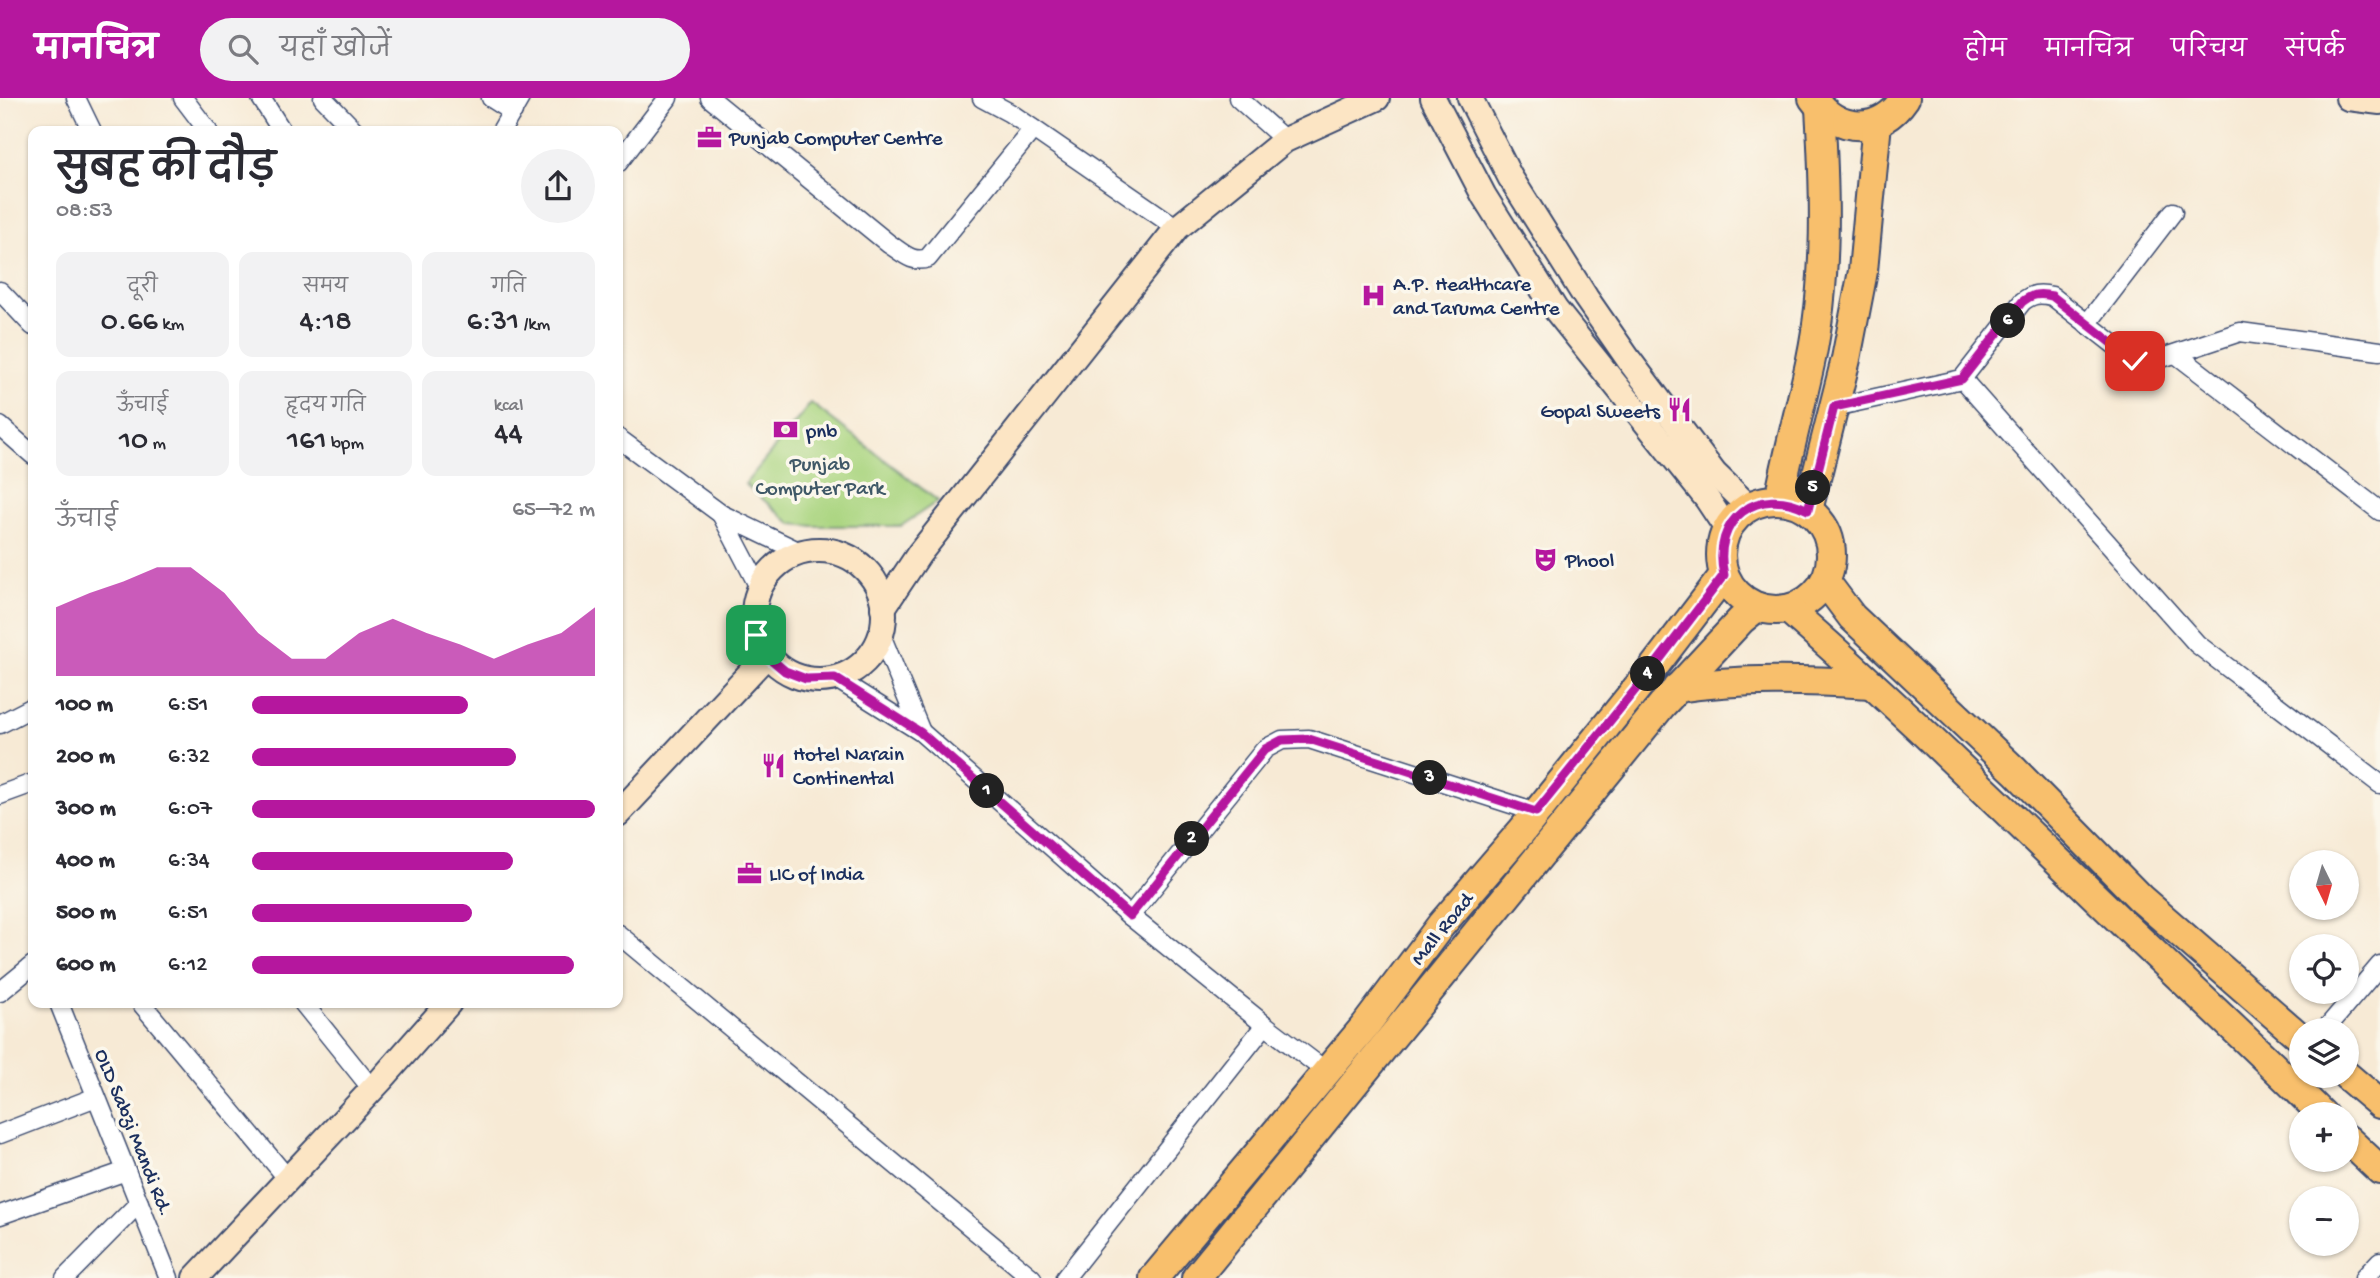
<!DOCTYPE html>
<html lang="hi">
<head>
<meta charset="utf-8">
<style>
	body { margin:0; font-family:"Gochi Hand","Playpen Sans Deva",sans-serif; background:#f2f2f3; color:#2b2b33; height:100vh; display:flex; flex-direction:column; font-size:26px; white-space:nowrap }
	* { box-sizing:border-box; margin:0 }
	p { font-size:23px; color:#7c7c81 }
	.icon { flex:none; width:38px; height:38px; fill:none; stroke:currentColor; stroke-width:2; stroke-linecap:round; stroke-linejoin:round }
	.map { position:relative; flex:1; overflow:hidden }
	.details { position:absolute; left:28px; top:28px; width:595px; height:882px; display:flex; flex-direction:column; background:#fff; border-radius:14px; box-shadow:0 2px 5px #0004 }
	.details>* { flex:none }
	.needle { width:46px; rotate:175deg }
	.buttons { position:absolute; left:2289px; top:752px; display:grid; gap:14px }
	.buttons a { display:grid; place-items:center; width:70px; height:70px; border-radius:50%; background:#fff; box-shadow:0 2px 5px #0004; font-size:35px }
	.pin { position:absolute; display:grid; place-items:center; width:60px; height:60px; color:#fff; margin:-30px; border-radius:14px; box-shadow:0 4px 10px #0006 }
	.km { position:absolute; width:35px; height:35px; margin:-18px; border-radius:50%; background:#222; color:#fff; font-size:19px; line-height:35px; text-align:center }
	.round { display:grid; place-items:center; flex:none; width:74px; height:74px; border-radius:37px; background:#f2f2f3 }
	.overview { display:flex; align-items:center; justify-content:space-between; height:119px; padding:0 28px }
	h1 { font-size:38px; font-weight:600; line-height:52px }
	.metrics { display:grid; grid-template-columns:repeat(3,1fr); gap:10px; height:119px; padding:7px 28px }
	.metrics div { display:grid; align-content:center; border-radius:14px; background:#f2f2f3; text-align:center }
	.metrics b { font-size:30px; font-weight:600 }
	.metrics small { font-size:19px; font-weight:400 }
	.metrics p { font-size:19px }
	.chart { height:196px; padding:14px 28px }
	.chart p { display:flex; justify-content:space-between }
	.chart svg { width:100%; height:126px; margin-top:7px; fill:#b5179e; opacity:.7 }
	ul { padding:0 28px; list-style:none; font-size:23px }
	li { display:grid; grid-template-columns:112px 84px 1fr; align-items:center; height:52px }
	li i { height:18px; border-radius:9px; background:#b5179e }
	header { display:flex; align-items:center; gap:42px; box-sizing:border-box; height:98px; padding:0 35px; background:#b5179e; color:#fff }
	header strong { font-size:33px }
	nav { display:flex; gap:38px; margin-inline-start:auto; font-size:24px }
	.search { width:490px; height:63px; background:#f2f2f3; display:flex; align-items:center; gap:18px; box-sizing:border-box; padding:0 24px; border-radius:38px; color:#7c7c81; font-size:26px }
	.map>svg:first-child { display:block }
	.green { fill:#abd581; stroke:#638270; stroke-width:2 }
	.lines { fill:none; stroke-linecap:round; stroke-linejoin:round }
	.street-casing { stroke:#3c4b70; stroke-width:21 }
	.secondary-casing { stroke:#3c4b70; stroke-width:28 }
	.primary-casing { stroke:#3c4b70; stroke-width:32 }
	.street { stroke:#fff; stroke-width:18 }
	.secondary { stroke:#fce5c4; stroke-width:24 }
	.primary { stroke:#f8bf6c; stroke-width:28 }
	.route-casing { stroke:#fff; stroke-width:14 }
	.route { stroke:#b5179e; stroke-width:9 }
	.labels { text-anchor:middle; stroke-width:7; stroke-linejoin:round; paint-order:stroke }
	.poi-label { font-size:21px; fill:#1b2f5e; stroke:#fbf7ec; text-anchor:start }
	.park-label { font-size:21px; fill:#3f5867; stroke:#fbf7ec }
	.street-label { font-size:21px; fill:#1b2f5e; stroke:#fbf7ec }
</style>
</head>
<body>
<header>
<strong>मानचित्र</strong>
<div class="search"><svg class="icon" aria-label="search" viewBox="0 0 24 24"><circle cx="10" cy="10" r="6"/><path d="M15 15l6 6"/></svg>यहाँ खोजें</div>
<nav><a>होम</a><a>मानचित्र</a><a>परिचय</a><a>संपर्क</a></nav>
</header>
<div class="map">
<svg width="2380" height="1180" viewBox="0 0 2380 1180">
	<rect width="100%" height="100%" fill="#fbf7ec"/>
	<filter id="ink" filterUnits="userSpaceOnUse"><feTurbulence type="fractalNoise" baseFrequency=".0143" numOctaves="2"/><feDisplacementMap in="SourceGraphic" scale="14" xChannelSelector="R" yChannelSelector="G"/><feConvolveMatrix kernelMatrix="1 2 1 2 8 2 1 2 1" color-interpolation-filters="sRGB"/></filter>
	<filter id="wash" filterUnits="userSpaceOnUse"><feTurbulence type="fractalNoise" baseFrequency=".00686" numOctaves="4" result="noise"/><feDisplacementMap in="SourceGraphic" scale="28" xChannelSelector="R" yChannelSelector="G"/><feGaussianBlur stdDeviation="1.57" result="paint"/><feColorMatrix in="noise" values="0 0 0 0 0 0 0 0 0 0 0 0 0 0 0 0 0 1.4 0 .05"/><feComposite in="paint" operator="in"/></filter>
	<g filter="url(#wash)">
		<rect width="100%" height="100%" fill="#f7ead5"/>
		<polygon class="green" points="811,305 938,403 901,428 813,428 792,426 745,386"/>
	</g>
	<g filter="url(#ink)">
		<g class="lines">
			<defs>
				<g id="street">
					<polyline points="76,0 92,33"/>
					<polyline points="183,0 208,33"/>
					<polyline points="261,0 282,33"/>
					<polyline points="323,0 355,33"/>
					<polyline points="491,0 513,14"/>
					<path d="M 710,0 L 889,146 C 902,154 912,166 928,160 L 1033,31"/>
					<polyline points="982,0 1010,15 1177,130"/>
					<polyline points="1238,0 1285,42"/>
					<polyline points="501,33 520,0"/>
					<polyline points="618,65 668,0"/>
					<polyline points="0,193 33,228"/>
					<polyline points="2087,226 2173,114"/>
					<polyline points="2176,256 2380,413"/>
					<polyline points="1962,281 2197,546 2380,686"/>
					<path d="M 1834,309 L 1962,281 L 2022,204 C 2032,196 2039,195 2052,198 L 2135,263 L 2153,263 L 2240,234 L 2380,253"/>
					<polyline points="0,328 33,357"/>
					<polyline points="618,340 721,416 800,454"/>
					<polyline points="721,416 759,489"/>
					<polyline points="881,537 921,634"/>
					<polyline points="835,580 921,634 1130,818 1265,927 1327,974"/>
					<polyline points="0,626 33,609"/>
					<polyline points="0,697 33,685"/>
					<polyline points="1130,818 1265,651 1282,642 1309,641 1536,714"/>
					<polyline points="618,836 1032,1180"/>
					<polyline points="0,894 33,867"/>
					<polyline points="59,905 169,1180"/>
					<polyline points="141,905 288,1081"/>
					<polyline points="303,905 372,991"/>
					<polyline points="2324,933 2380,867"/>
					<polyline points="0,1036 96,999"/>
					<polyline points="0,1117 126,1073"/>
					<polyline points="65,1180 139,1105"/>
					<polyline points="1065,1180 1265,927"/>
					<polyline points="2364,1180 2380,1163"/>
				</g>
				<g id="secondary">
					<polyline points="1433,0 1484,98 1555,211 1707,401 1727,431"/>
					<polyline points="1470,0 1510,79 1586,200 1629,262 1714,375 1749,409"/>
					<polyline points="2348,0 2380,4"/>
					<circle cx="819" cy="517" r="65"/>
					<polyline points="883,510 919,456 1177,130 1285,42 1377,0"/>
					<polyline points="618,716 767,557"/>
					<polyline points="195,1180 381,982 449,905"/>
				</g>
				<g id="primary">
					<path d="M 1813,0 C 1838,36 1880,37 1905,0"/>
					<path d="M 1779,402 C 1788,354 1801,308 1811,261 C 1828,179 1825,93 1820,10"/>
					<circle cx="1776" cy="457" r="55"/>
					<polyline points="1808,412 1846,261 1863,173 1877,25"/>
					<polyline points="1825,483 1852,519 2015,673 2140,800 2301,940"/>
					<path d="M 1788,511 C 1889,599 1985,693 2082,786 C 2162,864 2244,938 2323,1017"/>
					<path d="M 1677,590 C 1742,580 1806,582 1871,586"/>
					<polyline points="2347,978 2380,1006"/>
					<polyline points="2347,1041 2380,1072"/>
					<polyline points="1154,1180 1365,928 1441,827 1521,734 1653,570 1724,477"/>
					<polyline points="1196,1180 1662,607 1741,522 1757,509"/>
				</g>
			</defs>
			<use href="#street" class="street-casing"/>
			<use href="#secondary" class="secondary-casing"/>
			<use href="#primary" class="primary-casing"/>
			<use href="#street" class="street"/>
			<use href="#secondary" class="secondary"/>
			<use href="#primary" class="primary"/>
		</g>
	</g>
	<g class="lines" filter="url(#ink)">
		<defs>
			<path id="route" d="M 756,537 L 766,557 L 785,573 L 806,581 L 835,580 L 920,634 L 1130,818 L 1265,651 L 1282,642 L 1309,641 L 1536,714 L 1653,570 L 1724,477 C 1711,421 1758,386 1808,412 L 1834,309 L 1962,281 L 2022,204 C 2032,196 2039,195 2052,198 L 2135,263"/>
		</defs>
		<use href="#route" class="route-casing"/>
		<use href="#route" class="route"/>
	</g>
	<defs>
		<symbol id="office-bare" viewBox="-9 -9 18 18"><path d="M-6-3h4V-5.5h4V-3h4V5H-6ZM-1-4.5V-3h2v-1.5ZM-6 0V1H6V0Z" fill="#b5179e" stroke="#fbf7ec" stroke-width="2.5" paint-order="stroke"/></symbol>
		<symbol id="hospital-bare" viewBox="-9 -9 18 18"><path d="M-5-5h3v3.5h4V-5h3V5h-3V1.5h-4V5h-3Z" fill="#b5179e" stroke="#fbf7ec" stroke-width="2.5" paint-order="stroke"/></symbol>
		<symbol id="restaurant-bare" viewBox="-9 -9 18 18"><path d="M-5-6h1v4h1v-4h1v4h1v-4h1v5L-1.5 .5V6h-2V.5L-5-1ZM5-6V6H3V1.5H1.5Q1.5-4 5-6Z" fill="#b5179e" stroke="#fbf7ec" stroke-width="2.5" paint-order="stroke"/></symbol>
		<symbol id="bank-bare" viewBox="-9 -9 18 18"><path d="M-6-4H6V4H-6ZM0-2.3a2.3 2.3 0 1 0 0 4.6a2.3 2.3 0 1 0 0-4.6Z" fill="#b5179e" stroke="#fbf7ec" stroke-width="2.5" paint-order="stroke"/></symbol>
		<symbol id="theatre-bare" viewBox="-9 -9 18 18"><path d="M-5-5.5Q0-4 5-5.5V0Q5 5 0 6Q-5 5-5 0ZM-3.3-2.5H-1v1.5H-3.3ZM1-2.5H3.3v1.5H1ZM-2.8 1Q0 5.5 2.8 1Z" fill="#b5179e" stroke="#fbf7ec" stroke-width="2.5" paint-order="stroke"/></symbol>
	</defs>
	<g fill-rule="evenodd">
		<use href="#office-bare" x="692" y="22" width="35" height="35"/>
		<use href="#hospital-bare" x="1356" y="180" width="35" height="35"/>
		<use href="#restaurant-bare" x="1662" y="294" width="35" height="35"/>
		<use href="#bank-bare" x="768" y="314" width="35" height="35"/>
		<use href="#theatre-bare" x="1528" y="444" width="35" height="35"/>
		<use href="#restaurant-bare" x="756" y="650" width="35" height="35"/>
		<use href="#office-bare" x="732" y="758" width="35" height="35"/>
	</g>
	<g class="labels">
		<g class="poi-label">
			<text x="729" y="46">Punjab Computer Centre</text>
			<text x="1393" y="192">A.P. Healthcare<tspan x="1393" dy="24">and Taruma Centre</tspan></text>
			<text x="1660" y="319" text-anchor="end">Gopal Sweets</text>
			<text x="806" y="339">pnb</text>
			<text x="1565" y="468">Phool</text>
			<text x="793" y="662">Hotel Narain<tspan x="793" dy="24">Continental</tspan></text>
			<text x="769" y="782">LIC of India</text>
		</g>
		<g class="park-label">
			<text x="820" y="372">Punjab<tspan x="820" dy="24">Computer Park</tspan></text>
		</g>
		<g class="street-label">
			<text transform="translate(1441 830) rotate(-51)" y="7">Mall Road</text>
			<text transform="translate(135 1034) rotate(68)" y="7">OLD Sabzi Mandi Rd.</text>
		</g>
	</g>
</svg>
<div class="buttons">
<a><svg class="needle" viewBox="-14 -14 28 28"><path d="M0-13l5 13h-10z" fill="#e53935"/><path d="M0 13l5-13h-10z" fill="#7c7c81"/></svg></a>
<a><svg class="icon" aria-label="locate" viewBox="0 0 24 24"><circle cx="12" cy="12" r="6"/><path d="M12 2v4M12 18v4M2 12h4M18 12h4"/></svg></a>
<a><svg class="icon" aria-label="layers" viewBox="0 0 24 24"><path d="M12 4l9 5-9 5-9-5zM3 14l9 5 9-5"/></svg></a>
<a>+</a>
<a>−</a>
</div>
<div class="pin" style="left:756px;top:537px;background:#1e9e55"><svg class="icon" aria-label="arrive" viewBox="0 0 24 24"><path d="M6 21V4h12l-3 4 3 4H6"/></svg></div>
<div class="pin" style="left:2135px;top:263px;background:#d93025"><svg class="icon" aria-label="check" viewBox="0 0 24 24"><path d="M5 12l5 5 9-10"/></svg></div>
<b class="km" style="left:987px;top:693px">1</b>
<b class="km" style="left:1192px;top:741px">2</b>
<b class="km" style="left:1430px;top:680px">3</b>
<b class="km" style="left:1648px;top:576px">4</b>
<b class="km" style="left:1813px;top:390px">5</b>
<b class="km" style="left:2008px;top:223px">6</b>
<section class="details">
<div class="overview"><div><h1>सुबह की दौड़</h1><p>08:53</p></div><a class="round"><svg class="icon" aria-label="share" viewBox="0 0 24 24"><path d="M12 15V3M7 8l5-5 5 5M5 13v7h14v-7"/></svg></a></div>
<div class="metrics">
<div><p>दूरी</p><b>0.66<small> km</small></b></div>
<div><p>समय</p><b>4:18</b></div>
<div><p>गति</p><b>6:31<small> /km</small></b></div>
</div>
<div class="metrics">
<div><p>ऊँचाई</p><b>10<small> m</small></b></div>
<div><p>हृदय गति</p><b>161<small> bpm</small></b></div>
<div><p>kcal</p><b>44</b></div>
</div>
<div class="chart"><p><span>ऊँचाई</span>65–72 m</p>
<svg viewBox="0 0 160 44" preserveAspectRatio="none"><path d="M0 44V20L10 15L20 11L30 6L40 6L50 15L60 29L70 38L80 38L90 29L100 24L110 29L120 33L130 38L140 33L150 29L160 20V44z"/></svg>
</div>
<ul>
<li><b>100 m</b>6:51<i style="width:63%"></i></li>
<li><b>200 m</b>6:32<i style="width:77%"></i></li>
<li><b>300 m</b>6:07<i style="width:100%"></i></li>
<li><b>400 m</b>6:34<i style="width:76%"></i></li>
<li><b>500 m</b>6:51<i style="width:64%"></i></li>
<li><b>600 m</b>6:12<i style="width:94%"></i></li>
</ul>
</section>
</div>
</body>
</html>
